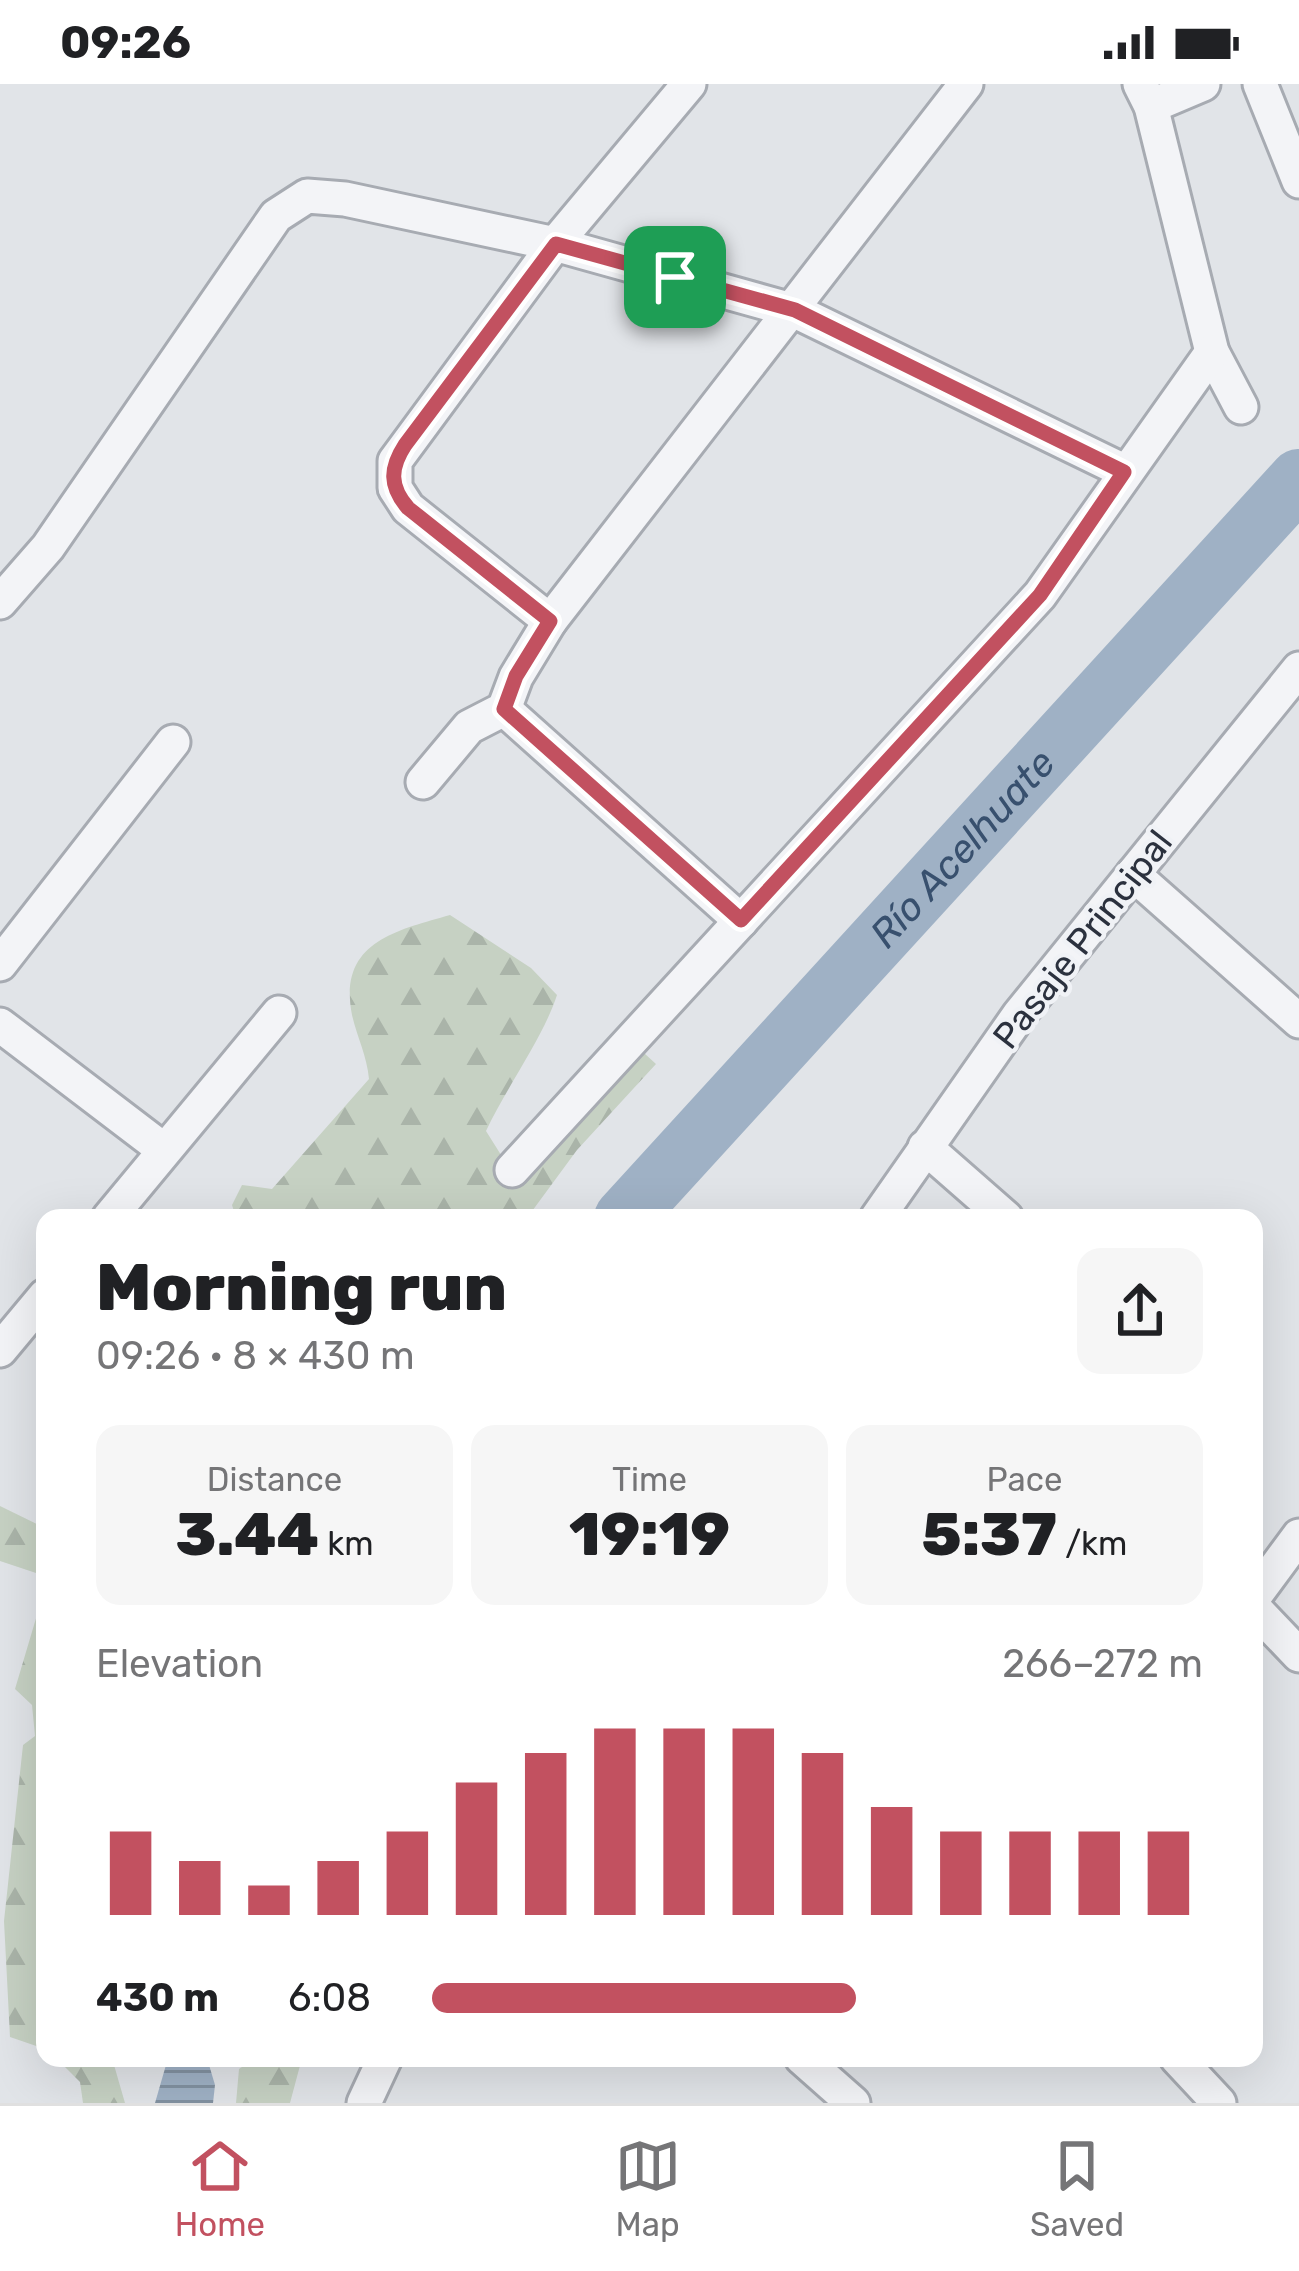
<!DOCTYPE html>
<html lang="en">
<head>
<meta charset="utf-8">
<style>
	body { margin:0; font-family:Rubik,sans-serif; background:#f6f6f6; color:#202124; height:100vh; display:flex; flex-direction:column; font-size:45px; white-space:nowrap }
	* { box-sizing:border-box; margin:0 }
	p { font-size:39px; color:#757577 }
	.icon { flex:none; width:66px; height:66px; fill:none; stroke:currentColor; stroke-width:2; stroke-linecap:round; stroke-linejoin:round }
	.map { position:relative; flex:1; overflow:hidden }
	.drawer { position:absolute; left:36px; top:1125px; width:1227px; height:858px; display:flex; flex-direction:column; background:#fff; border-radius:24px; box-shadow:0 12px 48px #0002 }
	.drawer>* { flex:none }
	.pin { position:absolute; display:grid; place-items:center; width:102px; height:102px; color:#fff; margin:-51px; border-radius:24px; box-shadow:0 6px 18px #0006 }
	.round { display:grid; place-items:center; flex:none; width:126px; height:126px; border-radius:24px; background:#f6f6f6 }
	.summary { display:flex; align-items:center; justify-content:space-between; height:204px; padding:0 60px }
	h1 { font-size:66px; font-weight:800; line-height:90px }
	.stats { display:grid; grid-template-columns:repeat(3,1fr); gap:18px; height:204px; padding:12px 60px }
	.stats div { display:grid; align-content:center; border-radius:24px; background:#f6f6f6; text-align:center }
	.stats b { font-size:60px; font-weight:800 }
	.stats small { font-size:33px; font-weight:400 }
	.stats p { font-size:33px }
	.chart { height:336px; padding:24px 60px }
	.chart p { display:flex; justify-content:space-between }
	.chart svg { width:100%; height:216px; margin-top:12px; stroke:#c25160; stroke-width:6 }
	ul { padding:0 60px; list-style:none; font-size:39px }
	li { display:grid; grid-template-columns:192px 144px 1fr; align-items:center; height:90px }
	li i { height:30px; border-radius:15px; background:#c25160 }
	.status { display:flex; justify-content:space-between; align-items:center; height:84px; padding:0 60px; background:#fff; direction:ltr }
	.status svg { height:33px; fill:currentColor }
	.tabs { display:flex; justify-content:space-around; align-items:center; height:168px; border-top:3px solid #e0e0e0; background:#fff; font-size:33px; color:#757577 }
	.tabs a { display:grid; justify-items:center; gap:6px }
	.tabs .on { color:#c25160 }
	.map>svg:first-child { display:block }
	.forest { fill:url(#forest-firs) }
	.water { fill:url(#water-rules) }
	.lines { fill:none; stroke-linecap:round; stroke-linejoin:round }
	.river { stroke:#9fb1c5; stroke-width:60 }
	.street-casing { stroke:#a7abb2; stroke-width:39 }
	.street { stroke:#f3f4f7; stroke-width:33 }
	.route-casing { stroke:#fff; stroke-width:24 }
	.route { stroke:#c25160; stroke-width:15 }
	.labels { text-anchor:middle; stroke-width:9; stroke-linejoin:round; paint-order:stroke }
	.street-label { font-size:36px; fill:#2b313e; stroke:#f0f2f6 }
	.water-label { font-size:39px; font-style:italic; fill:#38506e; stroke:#f0f2f6 }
</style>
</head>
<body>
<div class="status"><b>09:26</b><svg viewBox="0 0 49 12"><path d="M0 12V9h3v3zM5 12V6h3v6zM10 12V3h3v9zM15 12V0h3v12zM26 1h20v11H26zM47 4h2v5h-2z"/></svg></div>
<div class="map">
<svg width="1299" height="2019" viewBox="0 0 1299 2019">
	<defs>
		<pattern id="forest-firs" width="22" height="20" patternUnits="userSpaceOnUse" patternTransform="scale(3)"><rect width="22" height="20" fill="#c6d1c3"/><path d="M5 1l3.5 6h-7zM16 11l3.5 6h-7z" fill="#aab4a9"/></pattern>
		<pattern id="water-rules" width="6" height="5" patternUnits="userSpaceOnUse" patternTransform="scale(3)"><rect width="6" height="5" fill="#9fb1c5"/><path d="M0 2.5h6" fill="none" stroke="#8291a1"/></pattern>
	</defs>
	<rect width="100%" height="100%" fill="#e1e4e8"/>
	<g class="forest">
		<path d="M 450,831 L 531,884 L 557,911 C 544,952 506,1004 486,1047 L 518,1098 L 644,969 L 656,980 L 577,1066 L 527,1134 L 236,1134 L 232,1121 L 242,1101 L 272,1105 L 369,995 C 367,972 357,953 352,931 C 338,859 394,847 450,831 Z"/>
		<polygon points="0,1422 45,1444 45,1492 0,1477"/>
		<polygon points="45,1504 45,1965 10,1953 4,1837 23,1661 35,1652 32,1621 15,1605"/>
		<polygon points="56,1974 112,1974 125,2019 83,2019 80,1998"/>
		<polygon points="255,1974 302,1974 290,2019 236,2019 239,1985"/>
	</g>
	<polygon class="water" points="168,1974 207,1974 215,2001 213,2019 155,2019"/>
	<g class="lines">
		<path class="river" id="s1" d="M 624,1134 L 1299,395"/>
		<defs>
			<g id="street">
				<polyline points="1140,0 1151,22 1212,268 1241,323"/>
				<polyline points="1260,0 1299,97"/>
				<polyline points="1151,22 1203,0"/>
				<polyline points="0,518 48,463 276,132 307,112 345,115 555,160 795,227 1124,387"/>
				<polyline points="550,537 408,424 395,404 395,377 555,160 689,0"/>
				<polyline points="504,625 741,837"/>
				<polyline points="423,698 469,643 504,625 516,593 550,537 966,0"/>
				<polyline points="1133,790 1299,937"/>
				<polyline points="0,880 173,658"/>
				<polyline points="0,941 164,1066"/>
				<polyline points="925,1063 1006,1134"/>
				<polyline points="512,1086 1040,511 1212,268"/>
				<polyline points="109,1134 279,929"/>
				<polyline points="877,1134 1019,931 1299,585"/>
				<polyline points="0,1266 45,1212"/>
				<polyline points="1254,1513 1299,1452"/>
				<polyline points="1254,1524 1299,1571"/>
				<polyline points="802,1974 853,2019"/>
				<polyline points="1177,1974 1219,2019"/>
				<polyline points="364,2019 385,1974"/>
			</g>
		</defs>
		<use href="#street" class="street-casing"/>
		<use href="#street" class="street"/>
	</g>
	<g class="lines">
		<defs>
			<path id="route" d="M 556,160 L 795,226 L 1124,388 L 1040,511 L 741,836 L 504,625 L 516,592 L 550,537 L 408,424 C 389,402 390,384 405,361 Z"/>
		</defs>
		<use href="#route" class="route-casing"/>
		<use href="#route" class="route"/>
	</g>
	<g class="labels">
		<g class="street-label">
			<text transform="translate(1082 855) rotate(-52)" y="13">Pasaje Principal</text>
		</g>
		<g class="water-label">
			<text dy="14" stroke="none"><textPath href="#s1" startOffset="501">Río Acelhuate</textPath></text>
		</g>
	</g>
</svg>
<div class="pin" style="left:675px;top:193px;background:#1e9e55"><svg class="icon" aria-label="arrive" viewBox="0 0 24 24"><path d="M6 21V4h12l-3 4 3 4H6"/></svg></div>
<section class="drawer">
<div class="summary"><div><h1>Morning run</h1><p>09:26 · 8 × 430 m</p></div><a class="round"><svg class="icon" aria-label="share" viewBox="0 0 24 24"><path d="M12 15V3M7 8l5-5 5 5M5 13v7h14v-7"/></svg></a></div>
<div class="stats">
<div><p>Distance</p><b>3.44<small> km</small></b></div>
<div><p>Time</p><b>19:19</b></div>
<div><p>Pace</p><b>5:37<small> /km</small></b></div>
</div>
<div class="chart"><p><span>Elevation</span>266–272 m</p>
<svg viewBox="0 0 160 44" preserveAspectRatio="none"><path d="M5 44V27M15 44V33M25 44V38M35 44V33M45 44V27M55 44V17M65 44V11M75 44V6M85 44V6M95 44V6M105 44V11M115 44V22M125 44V27M135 44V27M145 44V27M155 44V27"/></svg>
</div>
<ul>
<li><b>430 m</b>6:08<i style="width:55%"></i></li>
</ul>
</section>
</div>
<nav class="tabs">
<a class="on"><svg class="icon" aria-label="home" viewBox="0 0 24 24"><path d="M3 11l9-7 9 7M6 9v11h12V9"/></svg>Home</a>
<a><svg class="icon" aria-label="map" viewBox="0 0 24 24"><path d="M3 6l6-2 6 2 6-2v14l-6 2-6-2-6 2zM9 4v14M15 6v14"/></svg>Map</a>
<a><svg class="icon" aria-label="saved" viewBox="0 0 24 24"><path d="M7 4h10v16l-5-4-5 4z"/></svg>Saved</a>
</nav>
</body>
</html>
